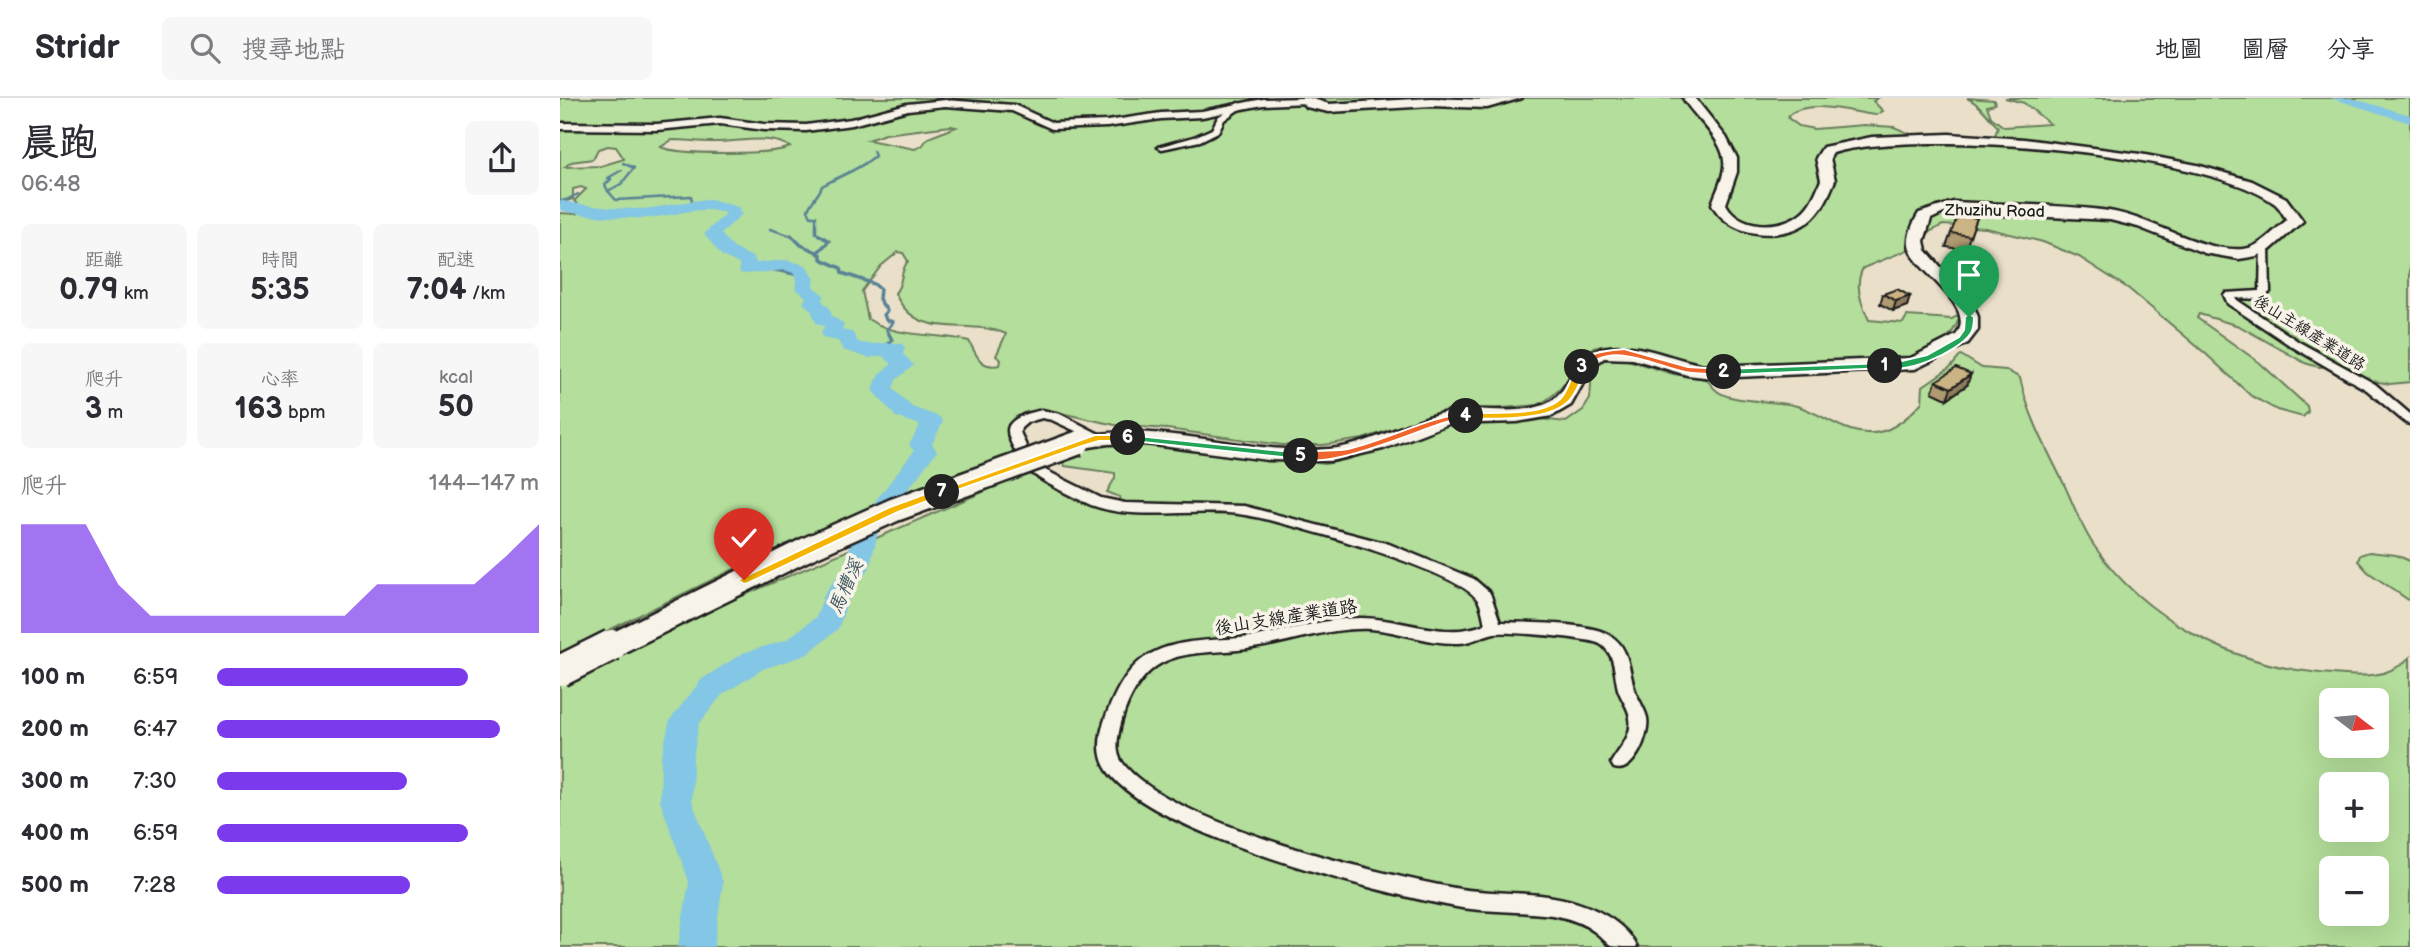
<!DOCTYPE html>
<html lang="zh-TW">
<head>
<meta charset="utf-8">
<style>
	body { margin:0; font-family:"Balsamiq Sans","LXGW WenKai TC",sans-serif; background:#f7f7f7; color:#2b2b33; height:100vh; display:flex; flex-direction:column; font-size:26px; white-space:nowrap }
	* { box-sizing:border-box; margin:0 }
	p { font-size:23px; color:#7c7c81 }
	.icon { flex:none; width:38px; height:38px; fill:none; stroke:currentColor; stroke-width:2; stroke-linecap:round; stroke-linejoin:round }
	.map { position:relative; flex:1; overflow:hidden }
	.drawer { display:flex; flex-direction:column; background:#fff; width:560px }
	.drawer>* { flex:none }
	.needle { width:46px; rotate:106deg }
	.tools { position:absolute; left:1759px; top:590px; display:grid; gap:14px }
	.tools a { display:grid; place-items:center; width:70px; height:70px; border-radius:10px; background:#fff; box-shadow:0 7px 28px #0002; font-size:35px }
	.pin { position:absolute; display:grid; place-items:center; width:60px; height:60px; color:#fff; margin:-72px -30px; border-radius:50% 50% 50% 0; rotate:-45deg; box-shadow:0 0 7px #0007 }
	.pin .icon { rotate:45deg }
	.km { position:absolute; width:35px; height:35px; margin:-18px; border-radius:50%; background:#222; color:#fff; font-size:19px; line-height:35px; text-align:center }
	.round { display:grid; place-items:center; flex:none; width:74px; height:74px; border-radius:10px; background:#f7f7f7 }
	.summary { display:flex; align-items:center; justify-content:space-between; height:119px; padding:0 21px }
	h1 { font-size:38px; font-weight:800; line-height:52px }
	.metrics { display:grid; grid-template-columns:repeat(3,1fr); gap:10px; height:119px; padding:7px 21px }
	.metrics div { display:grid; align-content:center; border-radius:10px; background:#f7f7f7; text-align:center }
	.metrics b { font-size:30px; font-weight:800 }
	.metrics small { font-size:19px; font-weight:400 }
	.metrics p { font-size:19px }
	.chart { height:196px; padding:14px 21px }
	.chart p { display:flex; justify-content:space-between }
	.chart svg { width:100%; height:126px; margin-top:7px; fill:#7c3aed; opacity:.7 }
	ul { padding:0 21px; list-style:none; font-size:23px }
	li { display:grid; grid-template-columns:112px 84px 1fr; align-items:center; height:52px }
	li i { height:18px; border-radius:9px; background:#7c3aed }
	header { display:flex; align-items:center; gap:42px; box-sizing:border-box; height:98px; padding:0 35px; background:#fff; border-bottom:2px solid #e1e1e2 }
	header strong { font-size:33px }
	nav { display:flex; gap:38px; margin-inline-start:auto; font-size:24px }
	.search { width:490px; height:63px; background:#f7f7f7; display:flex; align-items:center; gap:18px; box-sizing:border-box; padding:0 24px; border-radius:10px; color:#7c7c81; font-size:26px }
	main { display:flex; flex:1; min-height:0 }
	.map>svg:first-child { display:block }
	.green { fill:#b4de9b; stroke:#687d5c; stroke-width:2; fill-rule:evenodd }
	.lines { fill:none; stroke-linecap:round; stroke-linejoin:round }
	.stream-far1 { stroke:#5a8295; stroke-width:2.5 }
	.stream { stroke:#5a8295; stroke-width:3.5 }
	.river { fill:#84c6e5; fill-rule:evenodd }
	.minor-casing { stroke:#1c1c1c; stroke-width:5 }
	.tertiary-casing { stroke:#1c1c1c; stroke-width:5 }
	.primary-casing { stroke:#1c1c1c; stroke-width:5 }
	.minor { fill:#f7f3e8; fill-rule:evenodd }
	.tertiary { fill:#f7f3e8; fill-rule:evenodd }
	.primary { fill:#f7f3e8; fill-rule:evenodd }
	.primary-bridge-far1-casing { stroke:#1c1c1c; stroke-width:28; stroke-linecap:butt }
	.primary-bridge-casing { stroke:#1c1c1c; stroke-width:35; stroke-linecap:butt }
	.primary-bridge-far1 { stroke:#f7f3e8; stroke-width:23 }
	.primary-bridge { stroke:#f7f3e8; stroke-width:30 }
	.wall { fill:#af9a71; stroke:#1c1c1c; stroke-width:2 }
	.shaded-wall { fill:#8e7d5c; stroke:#1c1c1c; stroke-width:2 }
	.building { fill:#cbb383; stroke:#1c1c1c; stroke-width:2 }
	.split-1 { fill:#22a559; stroke:#fff; stroke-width:2 }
	.split-2 { fill:#22a559; stroke:#fff; stroke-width:2 }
	.split-3 { fill:#f0652b; stroke:#fff; stroke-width:2 }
	.split-4 { fill:#f5b400; stroke:#fff; stroke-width:2 }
	.split-5 { fill:#f0652b; stroke:#fff; stroke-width:2 }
	.split-6 { fill:#22a559; stroke:#fff; stroke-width:2 }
	.split-7 { fill:#f5b400; stroke:#fff; stroke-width:2 }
	.split-8 { fill:#f5b400; stroke:#fff; stroke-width:2 }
	.labels { text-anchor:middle; stroke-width:7; stroke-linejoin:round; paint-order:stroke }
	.far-street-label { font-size:16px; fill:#1c1c1c; stroke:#f7f3e8 }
	.street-label { font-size:18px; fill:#1c1c1c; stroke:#f7f3e8 }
	.water-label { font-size:19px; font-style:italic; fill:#405862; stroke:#f7f3e8 }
</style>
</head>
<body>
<header>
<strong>Stridr</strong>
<div class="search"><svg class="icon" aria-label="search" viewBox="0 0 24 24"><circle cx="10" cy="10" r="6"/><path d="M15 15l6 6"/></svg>搜尋地點</div>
<nav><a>地圖</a><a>圖層</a><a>分享</a></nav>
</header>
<main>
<section class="drawer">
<div class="summary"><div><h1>晨跑</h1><p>06:48</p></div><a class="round"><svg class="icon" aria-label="share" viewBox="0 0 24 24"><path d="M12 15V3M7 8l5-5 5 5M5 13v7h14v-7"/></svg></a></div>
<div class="metrics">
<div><p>距離</p><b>0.79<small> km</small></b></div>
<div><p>時間</p><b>5:35</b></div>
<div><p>配速</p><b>7:04<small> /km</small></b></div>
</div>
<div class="metrics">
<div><p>爬升</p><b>3<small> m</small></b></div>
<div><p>心率</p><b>163<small> bpm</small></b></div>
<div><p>kcal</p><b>50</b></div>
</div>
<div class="chart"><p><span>爬升</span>144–147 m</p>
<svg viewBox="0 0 160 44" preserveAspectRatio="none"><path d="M0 44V6L10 6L20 6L30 27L40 38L50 38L60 38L70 38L80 38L90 38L100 38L110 27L120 27L130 27L140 27L150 17L160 6V44z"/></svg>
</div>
<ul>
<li><b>100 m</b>6:59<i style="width:78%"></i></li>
<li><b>200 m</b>6:47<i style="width:88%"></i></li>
<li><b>300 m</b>7:30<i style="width:59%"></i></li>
<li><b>400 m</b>6:59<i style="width:78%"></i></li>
<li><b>500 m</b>7:28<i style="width:60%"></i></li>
</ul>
</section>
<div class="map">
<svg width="1850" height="849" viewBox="0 0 1850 849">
	<rect width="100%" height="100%" fill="#eae0ca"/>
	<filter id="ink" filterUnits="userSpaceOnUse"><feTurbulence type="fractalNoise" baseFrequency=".0143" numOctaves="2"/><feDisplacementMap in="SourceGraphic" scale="14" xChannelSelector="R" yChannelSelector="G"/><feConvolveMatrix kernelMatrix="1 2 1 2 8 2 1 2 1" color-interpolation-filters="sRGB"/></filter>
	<g filter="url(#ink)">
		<g class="green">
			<path d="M 0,0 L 1318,0 L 1313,3 L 1323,13 L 1316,17 C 1293,15 1249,0 1229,17 L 1228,20 L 1239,28 L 1254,31 L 1304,27 L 1334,29 L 1355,38 L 1434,40 L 1438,29 C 1427,18 1421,7 1407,0 L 1434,2 L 1435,6 L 1427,8 L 1431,19 L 1444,29 L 1490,26 L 1464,5 L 1445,0 L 1850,0 L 1850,284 L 1830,286 L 1807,282 L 1783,268 L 1758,269 L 1745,265 L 1679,228 L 1639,216 L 1637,220 L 1700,265 L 1747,308 L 1748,314 L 1743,319 L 1717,312 L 1690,297 L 1646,256 L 1569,191 L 1519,159 L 1483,144 L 1426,130 L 1383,127 L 1371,133 L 1350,151 L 1303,170 C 1294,187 1301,205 1309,222 L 1343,225 L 1347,218 L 1392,221 L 1400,216 C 1396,236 1381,248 1361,255 C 1337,265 1308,263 1283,264 C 1231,267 1180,272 1129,266 C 1099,262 1072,243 1041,248 C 1019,252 1018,269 1006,284 C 998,294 989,301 978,307 L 876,316 L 803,341 L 763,347 L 722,347 L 607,331 L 555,327 L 483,311 L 463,315 L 448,326 L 447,339 L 454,350 L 450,357 L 399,375 L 201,458 L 0,556 L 0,115 L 16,116 L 24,112 L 14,103 L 26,91 L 21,89 L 13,91 L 13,101 L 0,105 ZM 391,28 L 396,29 L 368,40 L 362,48 L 355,51 L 308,42 L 325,36 ZM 112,42 C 126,42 139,44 152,44 C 176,45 210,35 230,49 C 213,57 117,57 101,49 ZM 48,48 L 56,49 L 64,61 L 41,68 L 5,69 L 11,64 L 33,61 L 38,51 ZM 338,154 L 343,155 L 348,163 C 339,174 344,185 335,195 C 357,245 406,219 446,236 L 436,258 L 441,262 L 440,267 C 420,271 417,258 409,243 C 375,234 338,241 308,221 L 302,193 L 321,168 Z"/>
			<path d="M 1401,257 L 1422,270 L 1446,272 L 1460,280 C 1468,316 1486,350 1502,382 C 1513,404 1521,430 1535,449 C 1584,521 1674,567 1760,575 C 1792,577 1825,585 1850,559 L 1850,849 L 0,849 L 0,582 L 131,520 L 467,375 L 531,406 L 558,404 L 560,399 L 547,394 L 555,380 L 555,375 L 505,368 L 502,361 L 525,349 L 547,347 L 620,349 L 765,366 L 789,361 L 895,321 L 962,319 L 1006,324 L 1023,312 L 1030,301 L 1032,273 L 1037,265 L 1045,260 L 1068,262 L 1113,276 L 1146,281 C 1150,285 1153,290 1157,293 C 1171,305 1217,302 1237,308 C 1261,315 1281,334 1307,335 C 1330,337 1349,319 1362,304 L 1363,288 L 1392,268 ZM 1771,602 L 1816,602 L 1816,648 L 1771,648 ZM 1771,686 L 1816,686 L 1816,732 L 1771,732 ZM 1771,770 L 1816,770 L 1816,816 L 1771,816 Z"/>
			<polygon points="1809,454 1836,457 1850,463 1850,503 1808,474 1798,463 1800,457"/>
		</g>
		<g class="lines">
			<g class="stream-far1">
				<polyline points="63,65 74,70 61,86 48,93 56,102 131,98 133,107"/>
				<polyline points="48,93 45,87 51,81 48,80 62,72"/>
				<polyline points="6,102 18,96"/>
				<polyline points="0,103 6,102 1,107"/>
				<polyline points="210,131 232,138"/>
				<path d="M 262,138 L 256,135 L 256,118 L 251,118 L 248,112 C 252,102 259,97 262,88 C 281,77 299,72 315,58 L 313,53"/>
			</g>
			<g class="stream">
				<polyline points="231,137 241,147 257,154"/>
				<polyline points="259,137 269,143 257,155 261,157 261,161 281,170 282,175 314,186 320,191 319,201 327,213 324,216 326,222 333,224 327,232 332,242 321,251"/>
				<polyline points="206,170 244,178"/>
			</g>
			<g class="river">
				<polygon points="1771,0 1791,0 1850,17 1850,25"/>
				<path d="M 151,101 L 178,109 L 182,116 L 161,136 L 174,150 L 194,160 L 196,165 L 226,162 L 246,167 L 255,181 L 253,188 L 265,198 L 262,203 L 269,209 L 272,218 L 284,226 L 282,232 L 292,234 L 298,244 C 313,249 327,242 342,246 L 345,250 L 343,256 L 354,267 L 336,282 L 333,291 L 352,309 L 380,319 L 383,324 L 372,346 L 377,353 L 319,430 L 309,471 L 290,497 L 278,531 L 246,557 L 203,571 L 162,597 L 139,626 L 133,660 L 132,703 L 163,784 L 154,849 L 118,849 L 129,784 L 100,703 L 101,660 L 110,622 L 142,581 L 183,555 L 226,542 L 256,519 L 265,495 L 284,469 L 295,429 L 354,353 L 349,347 L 360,327 L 336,319 L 312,292 L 320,275 L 332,266 L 323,258 L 308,260 L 283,252 L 278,243 L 264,240 L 261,236 L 264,228 L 256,225 L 251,212 L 243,205 L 246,199 L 235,190 L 237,181 L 233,175 L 225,172 L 186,176 L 180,175 L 179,166 L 162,158 L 144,136 L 166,115 C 138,107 116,118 89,120 C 68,121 18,118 0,112 L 0,102 C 23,108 68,113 92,110 C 112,107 131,102 151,101 Z"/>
			</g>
			<defs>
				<g id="minor">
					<polygon points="678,5 685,7 664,22 658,34 640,43 602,51 598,49 634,39 652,31 658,19"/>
					<polygon points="1701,147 1709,149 1710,194 1700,201 1676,200 1677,202 1739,244 1815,286 1850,316 1850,326 1846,325 1807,292 1731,248 1668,206 1664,197 1665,195 1700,193"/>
					<path d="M 482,312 L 500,316 L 545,339 L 543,342 L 535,342 L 492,322 L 482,320 L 468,324 L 461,330 L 460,334 L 469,355 L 485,372 L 541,400 L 565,405 L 684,408 L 829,446 L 914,481 L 930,495 L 940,524 C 966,525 1032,524 1051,538 C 1071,551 1068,575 1076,595 C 1079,603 1085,611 1087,620 C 1090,636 1074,677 1054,670 L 1051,665 C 1059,651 1073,638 1070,620 C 1069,610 1061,601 1058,591 C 1055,580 1055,564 1049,555 C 1046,551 1044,548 1040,546 C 1030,540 946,533 934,535 C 921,538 911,545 898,545 C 868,546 840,533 811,531 C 770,529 732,544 693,550 C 662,556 622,550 595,569 C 575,584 564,610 559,634 C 557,643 556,656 562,664 C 606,725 824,778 900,791 C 939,797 980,792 1018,805 C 1040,812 1068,828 1077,849 C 1070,849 1057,849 1051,848 C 1046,845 1041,838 1035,834 C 1022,824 1008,820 992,817 C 962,813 932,814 902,810 C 825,797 590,736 547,672 C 537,657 539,638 545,621 C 553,599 564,574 584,560 C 616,538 661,544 697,538 C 732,532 766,520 801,520 C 844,520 884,543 925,526 C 923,519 922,507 917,501 C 897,472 724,423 685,417 C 639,409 575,424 531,407 C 518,401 486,386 475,377 C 466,370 443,340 449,328 C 456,317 471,315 482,312 Z"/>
				</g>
				<polygon id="tertiary" points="744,0 749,3 747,5 703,7 642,19 601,21 547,29 492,31 452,13 385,8 348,12 292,27 246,33 204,32 160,26 97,32 0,31 0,25 97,26 160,20 204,26 246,27 291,21 347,6 385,2 454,7 493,25 547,23 601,15 642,13 703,1"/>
				<g id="primary">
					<polygon points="737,0 750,0 769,6 871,0 927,2 962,0 927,10 871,8 769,14 746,9"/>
					<path d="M 1123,0 L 1135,0 L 1166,39 L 1177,60 L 1177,74 L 1166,106 C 1179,131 1220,132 1241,115 C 1251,107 1256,94 1261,82 L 1256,60 L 1263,49 L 1312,39 L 1389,36 L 1464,41 L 1580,56 L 1637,67 L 1692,83 L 1726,100 L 1743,123 L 1710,152 L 1697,158 L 1679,161 L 1644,155 L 1578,129 L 1550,122 L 1386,114 L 1371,121 L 1364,143 L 1366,152 L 1413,206 L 1418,219 L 1418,232 L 1408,245 L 1355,271 L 1153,280 L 1127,277 L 1073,261 L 1044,260 L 1032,269 L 1011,307 L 992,318 L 957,324 L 888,326 L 823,351 L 771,363 L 708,362 L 579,345 L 548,346 L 518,351 L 511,349 L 508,345 L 511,341 C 598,319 682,358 769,351 C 816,347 857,315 902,312 C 929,310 960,317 986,306 C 1017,292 1005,254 1049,249 C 1083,244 1119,265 1153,268 L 1351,260 L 1396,237 C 1418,209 1358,175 1350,151 C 1346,141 1353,124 1359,115 L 1394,104 C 1445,107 1498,106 1549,113 C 1593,120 1639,154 1683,151 C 1700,150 1714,132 1727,122 C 1723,117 1720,109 1714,105 C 1645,54 1356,30 1273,55 L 1270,60 L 1275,82 C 1269,97 1262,114 1248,124 C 1220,144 1168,139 1152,106 C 1156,94 1163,82 1164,69 C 1167,43 1135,21 1123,0 Z"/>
				</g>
			</defs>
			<use href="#minor" class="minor-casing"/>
			<use href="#tertiary" class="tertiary-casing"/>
			<use href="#primary" class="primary-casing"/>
			<use href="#minor" class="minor"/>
			<use href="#tertiary" class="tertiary"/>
			<use href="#primary" class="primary"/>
			<defs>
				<polyline id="primary-bridge-far1" points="49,549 249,450 334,412 518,345"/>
				<polyline id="primary-bridge" points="0,573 52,547"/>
			</defs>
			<use href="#primary-bridge-far1" class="primary-bridge-far1-casing"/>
			<use href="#primary-bridge" class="primary-bridge-casing"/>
			<use href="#primary-bridge-far1" class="primary-bridge-far1"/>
			<use href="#primary-bridge" class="primary-bridge"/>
		</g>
		<g class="wall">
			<polygon points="1417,120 1405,152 1386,149 1391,135"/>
			<polygon points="1323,196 1350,198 1347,208 1333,213 1320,206"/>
			<polygon points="1376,283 1407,287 1387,301 1372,294"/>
		</g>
		<g class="shaded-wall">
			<polygon points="1350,198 1347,208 1333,213 1336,203"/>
			<polygon points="1411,276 1407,287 1387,301 1391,290"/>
		</g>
		<g class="building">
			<polygon points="1398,117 1417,120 1410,138 1391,135"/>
			<polygon points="1337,191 1350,198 1336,203 1323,196"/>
			<polygon points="1396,270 1411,276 1391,290 1376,283"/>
		</g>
	</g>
	<path class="split-1" d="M 1409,216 L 1414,219 C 1414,225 1414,230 1411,235 C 1399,254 1340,280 1320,268 L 1367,257 L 1399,239 L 1404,232 L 1405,219 Z"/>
	<polygon class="split-2" points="1325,265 1330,268 1328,270 1164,277 1159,274 1164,271"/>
	<path class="split-3" d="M 1064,251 L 1128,269 L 1164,271 L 1169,274 L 1164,277 C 1151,276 1137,276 1125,274 C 1093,267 1050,242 1025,271 L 1017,269 C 1030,253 1044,253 1064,251 Z"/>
	<path class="split-4" d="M 1022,267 L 1027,269 C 1022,279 1018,291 1012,299 C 994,325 934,320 906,321 L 901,318 L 906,315 C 932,314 985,319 1002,299 C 1010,289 1011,273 1022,267 Z"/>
	<path class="split-5" d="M 906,315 L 911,318 L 910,320 C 901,322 891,322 883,325 C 854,334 760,376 735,358 C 747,350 773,354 788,351 C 828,342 865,320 906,315 Z"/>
	<polygon class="split-6" points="568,337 741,355 746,358 741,361 564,342 564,338"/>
	<polygon class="split-7" points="535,337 568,337 573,340 568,343 539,343 522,348 386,396 376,394"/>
	<polygon class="split-8" points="382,390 387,394 386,396 338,414 188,485 184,486 178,482 330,409"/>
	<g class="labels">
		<g class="far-street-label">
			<text transform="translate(1435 112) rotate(1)" y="6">Zhuzihu Road</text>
			<text transform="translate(1750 234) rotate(32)" y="6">後山主線產業道路</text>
		</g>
		<g class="street-label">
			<text transform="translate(726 519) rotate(-9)" y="6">後山支線產業道路</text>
		</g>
		<g class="water-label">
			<text transform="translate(285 488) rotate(-66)" y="7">馬槽溪</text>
		</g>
	</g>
</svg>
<div class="tools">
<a><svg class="needle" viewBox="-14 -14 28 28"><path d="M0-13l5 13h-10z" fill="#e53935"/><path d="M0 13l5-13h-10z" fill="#7c7c81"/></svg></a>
<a>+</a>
<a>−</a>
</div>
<div class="pin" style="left:1409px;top:219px;background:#1e9e55"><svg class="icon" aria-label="arrive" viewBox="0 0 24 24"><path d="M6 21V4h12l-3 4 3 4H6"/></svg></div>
<div class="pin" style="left:184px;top:482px;background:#d93025"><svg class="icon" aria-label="check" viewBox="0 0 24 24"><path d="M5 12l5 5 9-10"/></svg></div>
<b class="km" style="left:1325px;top:268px">1</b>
<b class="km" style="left:1164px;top:274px">2</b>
<b class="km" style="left:1022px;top:269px">3</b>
<b class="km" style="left:906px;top:318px">4</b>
<b class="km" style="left:741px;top:358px">5</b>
<b class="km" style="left:568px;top:340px">6</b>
<b class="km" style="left:382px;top:394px">7</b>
</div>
</main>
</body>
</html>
